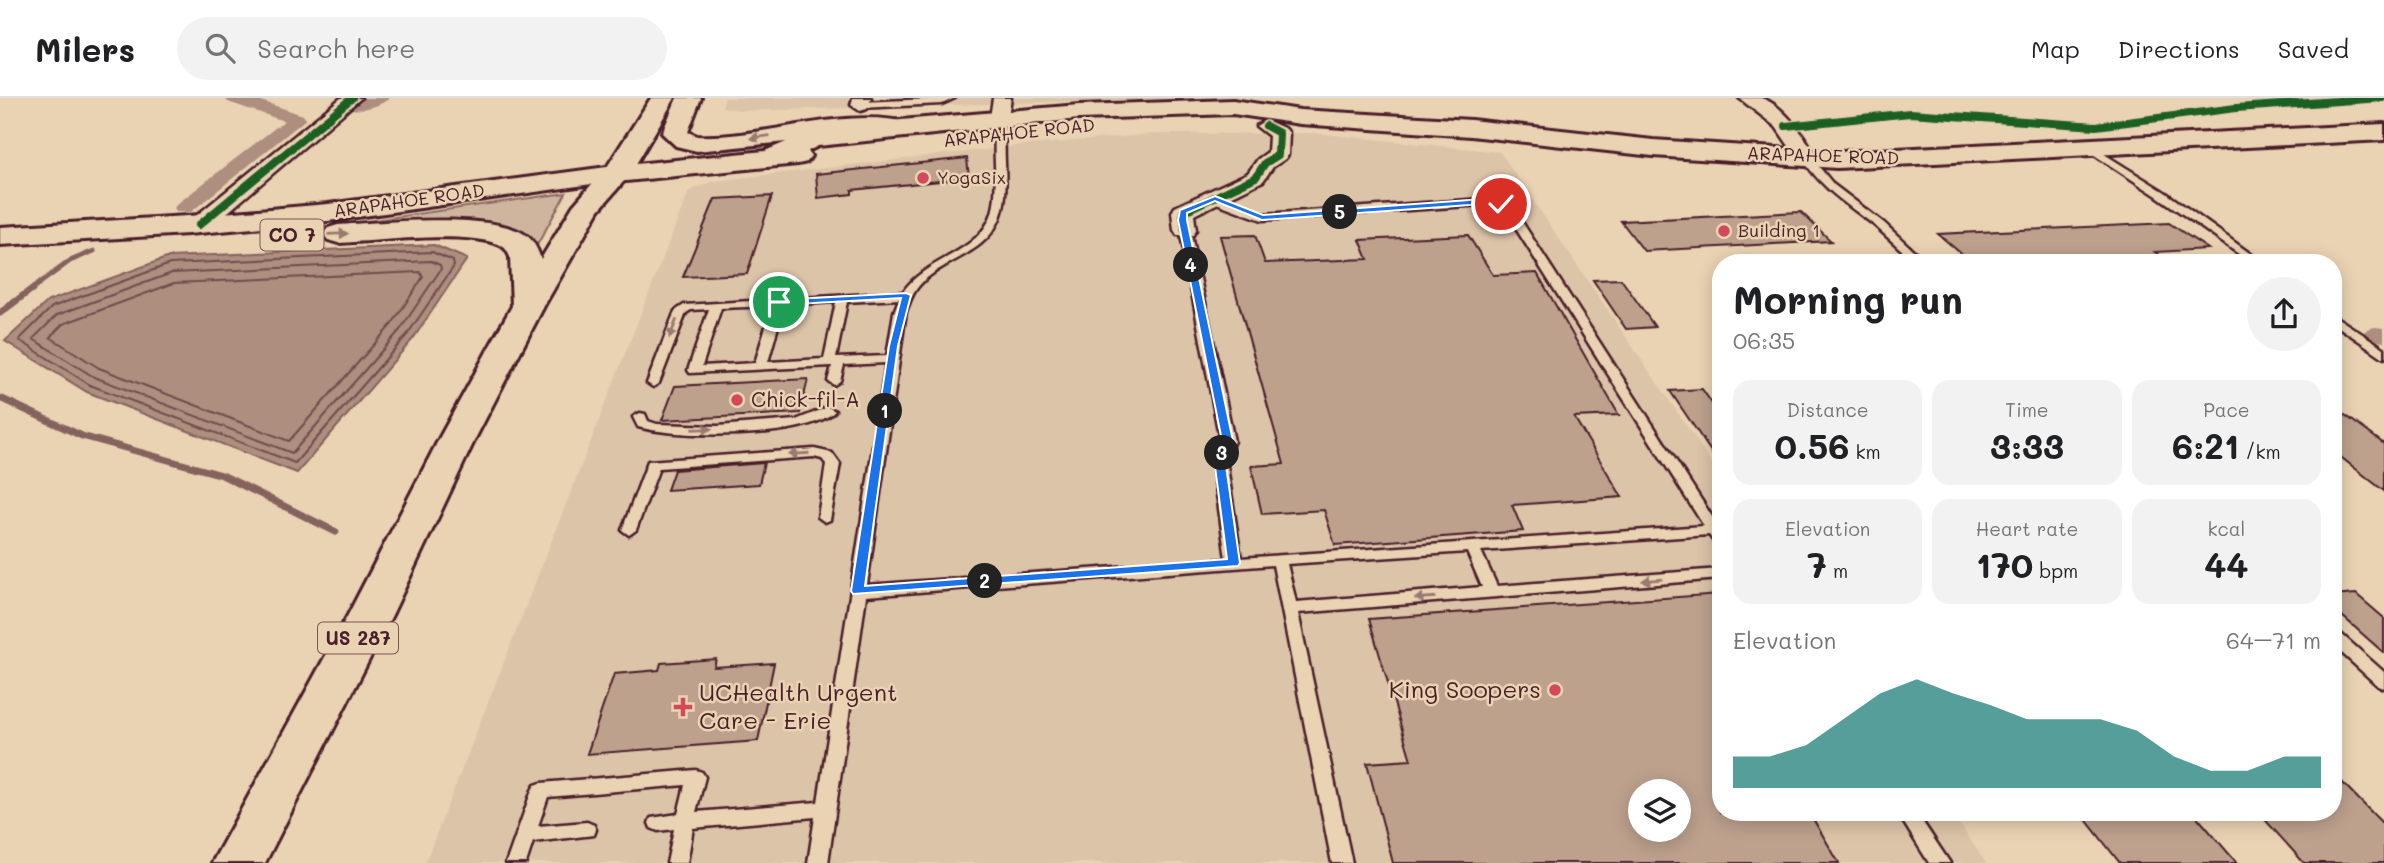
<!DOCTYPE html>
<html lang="en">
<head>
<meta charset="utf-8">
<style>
	body { margin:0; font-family:Mali,sans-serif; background:#f2f2f2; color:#202124; height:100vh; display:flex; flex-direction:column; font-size:26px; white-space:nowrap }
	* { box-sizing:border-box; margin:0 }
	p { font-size:23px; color:#757577 }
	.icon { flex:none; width:38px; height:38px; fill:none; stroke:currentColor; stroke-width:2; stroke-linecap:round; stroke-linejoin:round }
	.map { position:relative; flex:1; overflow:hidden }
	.details { position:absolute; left:1712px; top:156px; width:630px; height:567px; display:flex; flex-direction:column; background:#fff; border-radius:28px; box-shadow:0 4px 18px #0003 }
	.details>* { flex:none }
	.controls { position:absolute; left:1628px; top:681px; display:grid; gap:14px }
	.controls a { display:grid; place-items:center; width:63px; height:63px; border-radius:50%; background:#fff; box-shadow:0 4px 18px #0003; font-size:35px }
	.pin { position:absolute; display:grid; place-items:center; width:60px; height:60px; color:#fff; margin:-30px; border:4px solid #fff; border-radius:50%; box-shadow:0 2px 7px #0007 }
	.km { position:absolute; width:35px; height:35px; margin:-18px; border-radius:50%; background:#222; color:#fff; font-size:19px; line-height:35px; text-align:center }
	.round { display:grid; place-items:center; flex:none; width:74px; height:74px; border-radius:37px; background:#f2f2f2 }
	.headline { display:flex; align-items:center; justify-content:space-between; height:119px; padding:0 21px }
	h1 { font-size:38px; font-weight:700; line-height:52px }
	.figures { display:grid; grid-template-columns:repeat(3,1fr); gap:10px; height:119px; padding:7px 21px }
	.figures div { display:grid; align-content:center; border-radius:18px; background:#f2f2f2; text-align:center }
	.figures b { font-size:35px; font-weight:700 }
	.figures small { font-size:19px; font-weight:400 }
	.figures p { font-size:19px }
	.chart { height:196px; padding:14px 21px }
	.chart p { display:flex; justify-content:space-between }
	.chart svg { width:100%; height:126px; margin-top:7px; fill:#0f766e; opacity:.7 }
	header { display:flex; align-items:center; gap:42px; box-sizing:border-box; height:98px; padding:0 35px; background:#fff; border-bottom:2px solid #e0e0e0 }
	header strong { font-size:33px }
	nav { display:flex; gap:38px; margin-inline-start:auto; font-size:24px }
	.search { width:490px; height:63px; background:#f2f2f2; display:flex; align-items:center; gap:18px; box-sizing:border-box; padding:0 24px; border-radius:38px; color:#757577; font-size:26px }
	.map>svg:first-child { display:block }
	.built { fill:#dcc4a8; fill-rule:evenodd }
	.green { fill:#cfb59d; stroke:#8c6a64; stroke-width:2 }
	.water { fill:#ad8e7f; stroke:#85625d; stroke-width:2 }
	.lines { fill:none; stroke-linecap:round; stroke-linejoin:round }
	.shore { stroke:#724b4d; stroke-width:2 }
	.stream-far1 { stroke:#85625d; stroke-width:5 }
	.stream { stroke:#85625d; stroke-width:7 }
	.canal { fill:#ad8e7f; fill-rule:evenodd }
	.building { fill:#bda18d; stroke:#4a1f2b; stroke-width:2; fill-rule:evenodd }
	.service-casing { stroke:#4a1f2b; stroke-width:5 }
	.minor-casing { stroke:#4a1f2b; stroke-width:5 }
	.secondary-casing { stroke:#4a1f2b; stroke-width:6 }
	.primary-casing { stroke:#4a1f2b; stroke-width:6 }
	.service { fill:#ead3b3; fill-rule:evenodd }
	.minor { fill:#ead3b3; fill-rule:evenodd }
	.secondary { fill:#ead3b3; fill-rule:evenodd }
	.primary { fill:#ead3b3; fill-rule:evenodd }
	.cycleway-casing { stroke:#ead3b3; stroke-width:11 }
	.cycleway { stroke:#1b5e20; stroke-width:8 }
	.oneway { fill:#9a796f }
	.route { fill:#1a73e8; stroke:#fff; stroke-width:2 }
	.poi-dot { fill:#d1495b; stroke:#ead3b3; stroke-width:2.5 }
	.labels { text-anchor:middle; stroke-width:5; stroke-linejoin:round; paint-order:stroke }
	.far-street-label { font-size:18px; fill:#4a1f2b; stroke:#ead3b3 }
	.far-poi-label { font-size:18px; fill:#4a1f2b; stroke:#ead3b3; text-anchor:start }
	.shield { fill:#ead3b3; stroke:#7a5554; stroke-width:2 }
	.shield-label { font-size:19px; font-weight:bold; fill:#4a1f2b }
	.poi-label { font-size:21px; fill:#4a1f2b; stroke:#ead3b3; text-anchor:start }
	.near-poi-label { font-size:24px; fill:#4a1f2b; stroke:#ead3b3; text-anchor:end }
</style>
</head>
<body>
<header>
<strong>Milers</strong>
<div class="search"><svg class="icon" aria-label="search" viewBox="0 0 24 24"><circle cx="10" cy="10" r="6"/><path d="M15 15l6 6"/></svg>Search here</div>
<nav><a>Map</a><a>Directions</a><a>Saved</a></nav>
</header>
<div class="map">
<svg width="2384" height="765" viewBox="0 0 2384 765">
	<rect width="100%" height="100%" fill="#ead3b3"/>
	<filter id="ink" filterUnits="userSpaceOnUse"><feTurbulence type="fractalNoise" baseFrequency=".0143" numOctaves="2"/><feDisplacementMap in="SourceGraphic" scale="14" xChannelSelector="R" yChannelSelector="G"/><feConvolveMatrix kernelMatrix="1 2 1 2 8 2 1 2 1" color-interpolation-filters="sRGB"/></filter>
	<g filter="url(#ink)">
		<g class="built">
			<polygon points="725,0 1186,0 744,13 722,9"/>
			<path d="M 1314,35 L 1500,54 L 1720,377 L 1720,714 L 1951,714 L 1986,765 L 425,765 L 689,93 L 714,83 L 1016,48 L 1155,36 ZM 1640,693 L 1678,693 L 1678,732 L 1640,732 Z"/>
		</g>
		<polygon class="green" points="566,95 536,149 444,129 303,132"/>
		<polygon class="water" points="434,147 467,161 413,241 297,375 87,294 5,243 48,203 169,159"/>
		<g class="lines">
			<g class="shore">
				<polygon points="432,154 453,163 454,168 407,237 295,365 90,287 19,242 52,209 170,166"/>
				<polygon points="431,163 440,167 441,171 400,232 292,355 94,279 33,241 57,217 172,175"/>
				<polygon points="420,174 423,179 392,226 289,343 99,270 50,239 63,226 174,185"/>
			</g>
			<polyline class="stream-far1" points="29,193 70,163 94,153"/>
			<g class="stream">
				<polyline points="0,215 32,191"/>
				<polyline points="0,300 82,338 222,377 336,434"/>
			</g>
			<g class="canal">
				<polygon points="225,0 252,0 303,17 306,21 191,114 177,114 174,110 177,106 284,23 228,4"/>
				<path d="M 361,0 L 389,0 C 381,8 362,13 351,11 L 348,7 L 351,3 Z"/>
				<polygon points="2375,229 2384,230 2384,244 2367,241 2363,236 2367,231"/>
			</g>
		</g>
		<g class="building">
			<polygon points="967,60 969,80 852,92 852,96 818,100 816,76"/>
			<polygon points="772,98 747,176 683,179 715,101"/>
			<polygon points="1801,114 1831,143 1644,153 1621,123"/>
			<polygon points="2169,125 2208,151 2155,154 2161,158 2030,164 1971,164 1938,136"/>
			<polygon points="1255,137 1265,165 1368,161 1360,142 1468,137 1493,177 1537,175 1619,317 1574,319 1622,399 1512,407 1523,433 1335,447 1324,412 1262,416 1251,368 1284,366 1220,138"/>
			<polygon points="1621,181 1655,229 1626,231 1593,182"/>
			<polygon points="808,281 800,315 662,322 675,288"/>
			<polygon points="1702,291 1720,317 1720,367 1670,293"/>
			<polygon points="2333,308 2384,346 2384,393 2333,353"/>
			<polygon points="764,365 759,386 667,392 674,372"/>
			<path d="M 1720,496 L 1720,714 L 1809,714 L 1839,765 L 1393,765 L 1367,665 L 1411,662 L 1369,521 ZM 1640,693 L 1678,693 L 1678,732 L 1640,732 Z"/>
			<polygon points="2356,496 2384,520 2384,555 2333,510 2333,498"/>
			<polygon points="716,561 714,569 774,565 758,643 587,656 614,576 659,572 661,565"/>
			<polygon points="2333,675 2384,727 2384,765 2304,765 2258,714 2333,714"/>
			<polygon points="2080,714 2193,714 2237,765 2120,765"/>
		</g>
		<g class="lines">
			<defs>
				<g id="service">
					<polygon points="955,0 942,6 860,10 856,7 860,4"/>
					<path d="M 1000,35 L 1005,38 C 1003,64 1010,95 1000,120 C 985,158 941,161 918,189 C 912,196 909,206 906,214 L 867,487 L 1226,461 L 1212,361 L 1220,343 L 1180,132 L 1185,129 L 1190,132 L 1234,343 L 1226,361 L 1241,460 L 1704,428 L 1506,115 L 1498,109 L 1483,107 L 1262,122 L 1211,103 L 1210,101 L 1215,98 L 1263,116 L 1483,101 L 1505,104 L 1515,113 L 1720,431 L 1720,447 L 1715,445 L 1709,437 L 1481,453 L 1497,488 L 1720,471 L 1720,481 L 1298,515 L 1352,765 L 1332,765 L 1273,467 L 866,498 L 828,765 L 808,765 L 815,719 L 693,730 L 687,765 L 667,765 L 674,731 L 658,733 L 651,730 L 649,725 L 651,720 L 678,716 L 685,687 L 548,699 L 538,728 L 587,724 L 594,727 L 596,732 L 594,737 L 533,744 L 526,765 L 506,765 L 532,692 L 535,687 L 541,685 L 696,672 L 702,674 L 705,679 L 696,714 L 818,704 L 886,265 L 844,267 L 840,283 L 834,287 L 828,283 L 832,268 L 690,275 L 688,272 L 709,211 L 691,212 L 686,215 L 659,285 L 653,289 L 647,285 L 675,213 L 684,207 L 903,194 C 925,160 979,156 992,115 C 999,90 993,63 995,38 ZM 899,201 L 894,214 L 887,258 L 836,260 L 847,204 ZM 836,204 L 824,261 L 768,264 L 784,207 ZM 772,208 L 755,265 L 702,268 L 721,210 ZM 1467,454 L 1482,489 L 1296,504 L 1287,466 Z"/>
					<polygon points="2088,46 2165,94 2262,164 2250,164 2157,98 2085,51 2083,49"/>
					<path d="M 1804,58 L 1810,58 L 1834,87 L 1884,125 L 1926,164 L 1915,164 C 1901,152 1888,139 1874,127 C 1847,106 1821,90 1802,60 Z"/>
					<polygon points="2333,217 2384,250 2384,260 2333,225"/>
					<path d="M 828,309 L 835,313 C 807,342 676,340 638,329 L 633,319 L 640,315 L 645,316 L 648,323 L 657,326 L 718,328 L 796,322 Z"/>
					<polygon points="814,351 832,355 840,366 830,422 825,424 818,419 826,366 822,361 814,359 659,370 636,432 629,437 622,432 648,363"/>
					<polygon points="2333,532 2339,534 2384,574 2384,590 2378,588 2333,547"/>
					<polygon points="1897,714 1916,714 1950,765 1929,765"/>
				</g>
				<g id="minor">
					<polygon points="341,0 361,0 207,132 191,132 188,127 191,122"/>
					<polygon points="853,0 871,0 867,11 860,13 851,7"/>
					<polygon points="993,0 1011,0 1007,24 1000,26 990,20"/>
					<path d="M 1739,0 C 1745,0 1755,0 1761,0 C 1783,6 1807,41 1817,60 L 1814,64 L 1800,64 L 1776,29 Z"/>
					<polygon points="1266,22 1286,31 1289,35 1288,57 1285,61 1273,69 1263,83 1194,117 1196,132 1193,137 1177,137 1174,132 1172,114 1175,109 1248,75 1258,61 1268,54 1269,38 1256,28"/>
				</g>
				<polygon id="secondary" points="1233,2 1300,12 1471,22 1653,42 1837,54 2384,26 2384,42 1837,70 1653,58 1471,38 1300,26 1233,16 1079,21 818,48 808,53 811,58 807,64 798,66 616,84 606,82 602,76 606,70 616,68 765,53 812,33 901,22 1079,7"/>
				<g id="primary">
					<path d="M 651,0 L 675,0 L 630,76 L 599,112 L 544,208 L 476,339 L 392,517 L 265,765 L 212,765 L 348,517 L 440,339 L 512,208 L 510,159 C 507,151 503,147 495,145 C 458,133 379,143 338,145 L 328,142 L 323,136 L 328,130 L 338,127 C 379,125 495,113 527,138 C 534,143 538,153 541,161 L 573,108 L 592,86 L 328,123 L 188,136 L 0,147 L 0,129 L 188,118 L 328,106 L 607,69 Z"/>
					<path d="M 677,0 L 701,0 L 688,34 L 697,38 C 765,41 842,8 910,25 L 914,30 L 910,35 L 901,38 L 864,36 L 697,53 L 676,48 L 662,35 Z"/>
				</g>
			</defs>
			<use href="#service" class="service-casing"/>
			<use href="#minor" class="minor-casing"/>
			<use href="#secondary" class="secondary-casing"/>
			<use href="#primary" class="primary-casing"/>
			<use href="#service" class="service"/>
			<use href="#minor" class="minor"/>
			<use href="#secondary" class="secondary"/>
			<use href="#primary" class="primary"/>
			<defs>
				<g id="cycleway">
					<polyline points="1786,28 1910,15 2096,28 2236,10 2382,0"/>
					<polyline points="199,127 352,0"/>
					<polyline points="1185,132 1183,114 1256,79 1265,65 1278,57 1279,35 1266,28"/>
				</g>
			</defs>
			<use href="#cycleway" class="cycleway-casing"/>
			<use href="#cycleway" class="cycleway"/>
		</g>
		<defs><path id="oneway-solid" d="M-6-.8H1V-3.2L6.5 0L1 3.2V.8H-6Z" transform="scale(1.75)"/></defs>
		<g class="oneway">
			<use href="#oneway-solid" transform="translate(760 39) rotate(173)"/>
			<use href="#oneway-solid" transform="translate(338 136) rotate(-2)"/>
			<use href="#oneway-solid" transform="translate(673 231) rotate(111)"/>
			<use href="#oneway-solid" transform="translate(702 331) rotate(-2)"/>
			<use href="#oneway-solid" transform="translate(799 356) rotate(176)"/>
			<use href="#oneway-solid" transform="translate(1652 482) rotate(175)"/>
			<use href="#oneway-solid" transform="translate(1425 500) rotate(176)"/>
		</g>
	</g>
	<polygon class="route" points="1215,98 1263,117 1483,101 1505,106 1501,109 1483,106 1262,122 1215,103 1187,115 1187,122 1233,343 1225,361 1240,465 1238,468 853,496 851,493 889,248 901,200 779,207 774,204 775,202 906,195 911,197 898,248 865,488 1227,461 1214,361 1222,343 1178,122 1180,112"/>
	<g class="poi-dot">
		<circle cx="923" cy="80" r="7"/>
		<circle cx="1724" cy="133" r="7"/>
		<circle cx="737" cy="302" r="7"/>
		<circle cx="1555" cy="592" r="7"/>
		<path d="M679.5 598.5h7v7h7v7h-7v7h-7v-7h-7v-7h7z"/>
	</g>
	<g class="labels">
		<g class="far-street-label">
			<text transform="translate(1019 35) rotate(-6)" y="6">ARAPAHOE ROAD</text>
			<text transform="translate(1823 58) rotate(2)" y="6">ARAPAHOE ROAD</text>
			<text transform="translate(409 103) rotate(-8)" y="6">ARAPAHOE ROAD</text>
		</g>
		<g class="far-poi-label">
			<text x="937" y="86">YogaSix</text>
			<text x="1738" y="139">Building 1</text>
		</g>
		<g class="shield">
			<rect x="260.5" y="121.5" width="63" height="31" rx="5"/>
			<rect x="318" y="524.5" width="80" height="31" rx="5"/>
		</g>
		<g class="shield-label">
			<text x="292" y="144">CO 7</text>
			<text x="358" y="547">US 287</text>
		</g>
		<g class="poi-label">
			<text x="751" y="309">Chick-fil-A</text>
		</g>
		<g class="near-poi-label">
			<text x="1541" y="600">King Soopers</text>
			<text x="699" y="603" text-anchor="start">UCHealth Urgent<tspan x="699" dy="28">Care - Erie</tspan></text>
		</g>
	</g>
</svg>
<div class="controls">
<a><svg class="icon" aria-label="layers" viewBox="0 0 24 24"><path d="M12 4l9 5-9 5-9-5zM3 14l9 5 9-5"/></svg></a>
</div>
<div class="pin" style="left:779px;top:204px;background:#1e9e55"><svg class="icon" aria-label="arrive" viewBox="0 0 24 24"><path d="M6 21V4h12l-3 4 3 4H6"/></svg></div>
<div class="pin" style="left:1501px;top:106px;background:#d93025"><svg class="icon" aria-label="check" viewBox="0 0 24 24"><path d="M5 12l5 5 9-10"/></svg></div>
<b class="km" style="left:885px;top:313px">1</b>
<b class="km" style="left:985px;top:483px">2</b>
<b class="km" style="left:1222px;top:355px">3</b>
<b class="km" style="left:1191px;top:167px">4</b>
<b class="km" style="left:1340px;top:114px">5</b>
<section class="details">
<div class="headline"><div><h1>Morning run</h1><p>06:35</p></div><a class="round"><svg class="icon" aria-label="share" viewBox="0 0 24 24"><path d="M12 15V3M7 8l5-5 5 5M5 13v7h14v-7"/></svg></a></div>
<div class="figures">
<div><p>Distance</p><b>0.56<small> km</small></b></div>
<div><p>Time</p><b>3:33</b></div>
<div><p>Pace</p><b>6:21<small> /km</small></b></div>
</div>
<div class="figures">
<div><p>Elevation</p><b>7<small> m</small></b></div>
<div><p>Heart rate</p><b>170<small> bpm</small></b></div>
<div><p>kcal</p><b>44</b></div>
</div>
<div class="chart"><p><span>Elevation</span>64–71 m</p>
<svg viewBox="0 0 160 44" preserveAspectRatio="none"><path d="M0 44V33L10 33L20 29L30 20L40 11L50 6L60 11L70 15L80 20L90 20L100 20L110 24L120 33L130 38L140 38L150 33L160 33V44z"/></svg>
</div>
</section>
</div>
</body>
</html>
